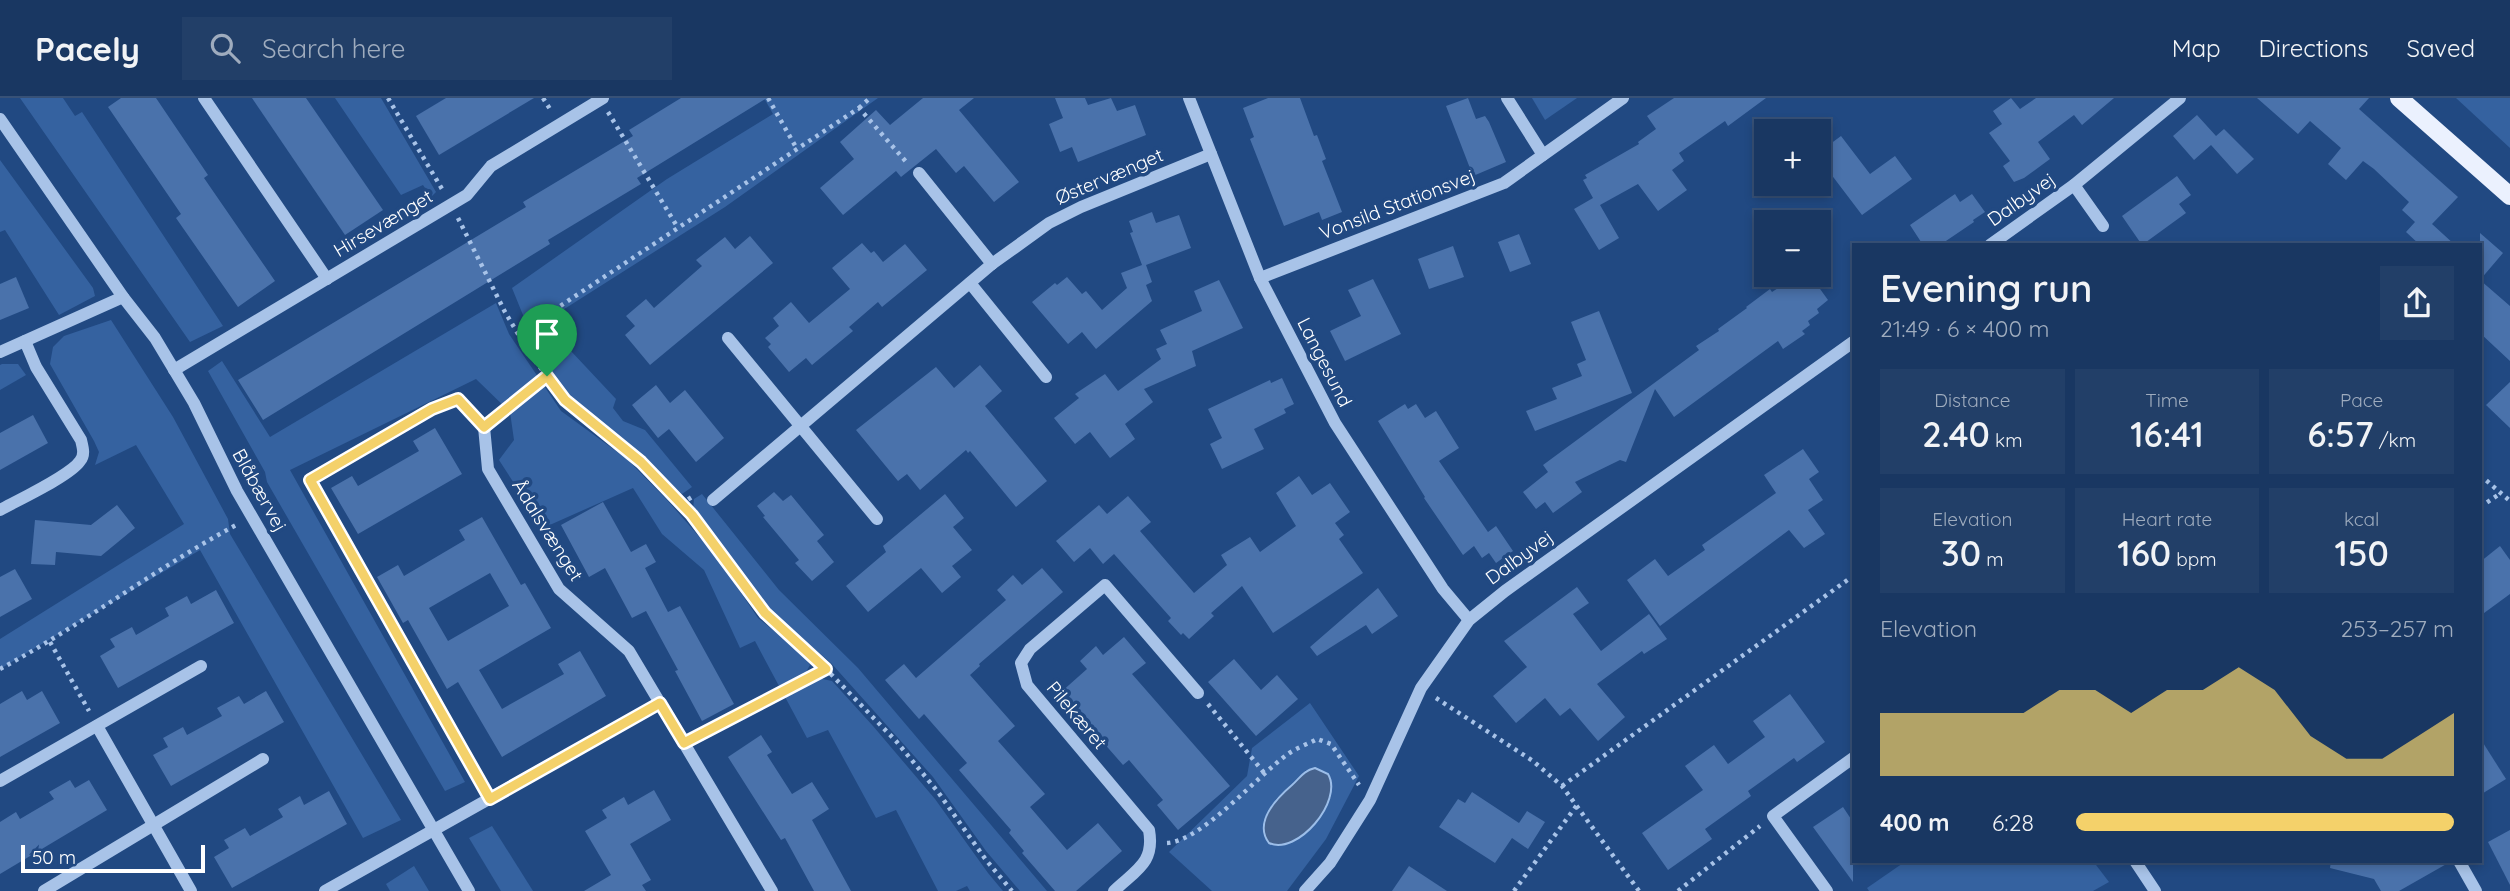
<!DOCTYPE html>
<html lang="en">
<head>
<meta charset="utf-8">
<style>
	body { margin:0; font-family:Quicksand,sans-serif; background:#223f68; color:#f1f3f6; height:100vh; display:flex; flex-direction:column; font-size:26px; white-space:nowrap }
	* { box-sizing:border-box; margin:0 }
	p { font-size:23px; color:#9facbe }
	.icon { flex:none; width:38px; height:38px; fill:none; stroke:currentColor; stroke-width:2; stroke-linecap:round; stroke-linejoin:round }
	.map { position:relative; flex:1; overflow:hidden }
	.side { position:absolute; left:1852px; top:145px; width:630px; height:620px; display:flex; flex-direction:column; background:#193762; border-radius:0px; box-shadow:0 4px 10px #0003,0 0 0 2px #375177 }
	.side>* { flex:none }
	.buttons { position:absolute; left:1754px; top:21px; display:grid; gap:14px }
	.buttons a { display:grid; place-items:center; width:77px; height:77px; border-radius:0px; background:#193762; box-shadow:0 4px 10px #0003,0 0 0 2px #375177; font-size:35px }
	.scale { position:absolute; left:21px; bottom:18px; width:184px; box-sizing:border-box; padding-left:7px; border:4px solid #fff; border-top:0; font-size:19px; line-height:24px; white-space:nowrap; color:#fff; -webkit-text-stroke:5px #214982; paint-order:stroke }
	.pin { position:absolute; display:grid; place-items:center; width:60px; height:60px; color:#fff; margin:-72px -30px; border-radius:50% 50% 50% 0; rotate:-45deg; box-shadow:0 0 7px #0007 }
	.pin .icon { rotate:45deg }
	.round { display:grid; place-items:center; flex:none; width:74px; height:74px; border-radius:0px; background:#223f68 }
	.summary { display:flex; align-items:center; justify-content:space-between; height:119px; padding:0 28px }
	h1 { font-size:38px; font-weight:600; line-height:52px }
	.metrics { display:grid; grid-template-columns:repeat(3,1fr); gap:10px; height:119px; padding:7px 28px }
	.metrics div { display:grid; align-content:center; border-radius:0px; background:#223f68; text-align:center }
	.metrics b { font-size:35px; font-weight:600 }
	.metrics small { font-size:19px; font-weight:400 }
	.metrics p { font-size:19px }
	.chart { height:196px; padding:14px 28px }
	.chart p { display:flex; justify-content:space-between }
	.chart svg { width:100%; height:126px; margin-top:7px; fill:#f4d16a; opacity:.7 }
	ul { padding:0 28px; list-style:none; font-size:23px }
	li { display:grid; grid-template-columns:112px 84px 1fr; align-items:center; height:52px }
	li i { height:18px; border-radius:9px; background:#f4d16a }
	header { display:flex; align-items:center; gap:42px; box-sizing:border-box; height:98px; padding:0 35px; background:#193762; border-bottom:2px solid #375177 }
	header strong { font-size:33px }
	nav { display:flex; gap:38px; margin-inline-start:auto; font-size:24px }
	.search { width:490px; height:63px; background:#223f68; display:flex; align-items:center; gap:18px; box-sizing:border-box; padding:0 24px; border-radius:0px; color:#9facbe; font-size:26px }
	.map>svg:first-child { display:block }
	.green { fill:#3562a0; fill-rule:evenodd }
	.water { fill:#46628c; stroke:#9cbee9; stroke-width:2 }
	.building { fill:#4a72ab; fill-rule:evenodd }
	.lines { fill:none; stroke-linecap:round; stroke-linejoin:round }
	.path { stroke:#a8c3e8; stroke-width:4.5; stroke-dasharray:3.5 5; stroke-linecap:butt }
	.minor { stroke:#a8c3e8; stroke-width:12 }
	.major { stroke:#ebf1fe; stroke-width:18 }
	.route-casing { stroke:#fff; stroke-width:14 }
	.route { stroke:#f4d16a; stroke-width:9 }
	.labels { text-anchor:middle; stroke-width:7; stroke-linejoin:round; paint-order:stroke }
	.street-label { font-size:19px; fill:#fff; stroke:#214982 }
</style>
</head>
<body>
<header>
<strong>Pacely</strong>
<div class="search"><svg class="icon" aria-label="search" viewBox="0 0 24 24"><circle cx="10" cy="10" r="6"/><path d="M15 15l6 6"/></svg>Search here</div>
<nav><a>Map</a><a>Directions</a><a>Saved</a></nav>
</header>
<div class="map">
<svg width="2510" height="793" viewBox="0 0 2510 793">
	<rect width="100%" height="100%" fill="#214982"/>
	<g class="green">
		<polygon points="20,0 63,0 75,18 82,14 223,228 190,244"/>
		<polygon points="335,0 381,0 436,94 431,99 423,87 401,97"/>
		<polygon points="764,0 878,0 725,109 558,215 555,236 616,301 613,310 623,323 645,332 692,389 682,396 622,340 566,296 536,249 512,190 667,81 773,16"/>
		<polygon points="1532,0 1577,0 1545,22"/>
		<polygon points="2456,0 2510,0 2510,50"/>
		<polygon points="0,62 93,190 95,198 59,217 5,132 0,134"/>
		<polygon points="496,205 509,236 561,313 627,361 668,403 716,458 758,520 798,552 810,567 806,574 779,588 755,543 740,550 704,472 662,436 633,390 543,430 499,362 514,342 510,314 476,281 290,372 465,684 445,693 267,384 265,374 208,273 222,263 270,339"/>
		<polygon points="111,222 173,319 228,421 230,436 401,722 363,740 200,452 0,571 0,541 184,426 136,347 95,367 99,354 94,343 50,266 53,249 64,238"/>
		<polygon points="2,266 18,266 26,277 0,292 0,267"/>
		<polygon points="702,396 779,492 858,570 1047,793 1020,793 986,753 933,679 831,565 773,516 693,412 694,401"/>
		<polygon points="818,580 832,583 873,628 935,701 988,775 1003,793 970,793 967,788 956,793 938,793 896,712 876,720 828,632 807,640 784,597"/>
		<path d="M 1310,605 L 1359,678 L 1326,741 L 1287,793 L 1212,793 L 1169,754 L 1247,678 L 1252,650 ZM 1306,672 L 1331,699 C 1318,723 1305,738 1279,747 L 1264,736 L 1264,725 L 1276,701 Z"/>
		<polygon points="492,728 533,793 501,793 469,740"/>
		<polygon points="1906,763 2093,763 2109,784 2093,793 1869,793 1867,790"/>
		<polygon points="414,768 429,793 390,793 386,786"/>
	</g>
	<path class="water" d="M 1315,670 L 1328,676 C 1344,703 1297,758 1269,745 C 1253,724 1278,699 1292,687 C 1301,679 1303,673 1315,670 Z"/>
	<g class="building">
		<polygon points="121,0 156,0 208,77 204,80 275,183 238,209 176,120 181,116 108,9"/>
		<polygon points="252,0 306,0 383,112 345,137"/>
		<polygon points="446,0 534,0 439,57 416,18"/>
		<polygon points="681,0 767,0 637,80 641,86 548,142 550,146 263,322 238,282 526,109 523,104 633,38 629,32"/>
		<polygon points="923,0 974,0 959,12 1019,84 994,104 964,68 956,75 936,51 901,79 896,73 843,117 820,90 854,61 840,44 876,12 890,27"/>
		<polygon points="1055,0 1085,0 1088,7 1111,0 1117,13 1135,7 1146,37 1078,64 1072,49 1060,54 1049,26 1063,20"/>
		<polygon points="1268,0 1300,0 1314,38 1317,37 1326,61 1322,63 1342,114 1322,122 1319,114 1284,128 1250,41 1254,39 1243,10"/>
		<polygon points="1468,0 1476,21 1485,18 1489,24 1506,64 1473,78 1446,8"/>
		<polygon points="1674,0 1766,0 1728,28 1725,23 1679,55 1684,63 1672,72 1687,92 1658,113 1638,86 1600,107 1619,140 1599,152 1574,111 1593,100 1583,82 1587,80 1585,77 1639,46 1638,44 1656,31 1647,18"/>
		<polygon points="2011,0 2020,11 2036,0 2114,0 2082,27 2074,17 2038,44 2050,61 2024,80 2014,84 2003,68 2010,63 1989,35 2002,26 1993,13"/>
		<polygon points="2257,0 2369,0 2359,11 2458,99 2432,126 2455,147 2420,147 2406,134 2415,124 2402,112 2409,104 2374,71 2363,63 2346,82 2328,66 2341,50 2310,23 2298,36"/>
		<polygon points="2197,17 2216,38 2224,31 2254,61 2237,76 2211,47 2194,62 2173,38"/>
		<polygon points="1841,38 1870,76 1895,58 1912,81 1862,117 1818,59 1818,55"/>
		<polygon points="2177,78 2191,97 2179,106 2186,115 2142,147 2122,118"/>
		<polygon points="1955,96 1960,104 1972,96 1985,114 1973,122 1974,124 1940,147 1923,147 1910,127"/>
		<polygon points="1152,114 1156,125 1179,117 1191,150 1146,167 1152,184 1146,187 1152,203 1096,251 1082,234 1068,246 1032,204 1055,185 1057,187 1067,179 1082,196 1086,193 1102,212 1127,190 1121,175 1142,167 1130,135 1133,134 1129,123"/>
		<polygon points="2480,135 2503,155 2480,182 2510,208 2510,263 2480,235"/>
		<polygon points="1519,136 1531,166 1510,174 1498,144"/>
		<polygon points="750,138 773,165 650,267 625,237 635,228 626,218 646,201 654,210 702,168 696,162 725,139 735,151"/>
		<polygon points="862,145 871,155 874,153 883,164 905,146 927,172 882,209 878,204 849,229 853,233 812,267 806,260 789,274 768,249 771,246 765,240 779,228 773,220 791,204 809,225 850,191 832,170"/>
		<polygon points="1453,148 1464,179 1429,191 1418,161"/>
		<polygon points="1798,177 1810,177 1828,202 1817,211 1819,215 1808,223 1810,227 1802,233 1805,236 1783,251 1778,243 1674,319 1655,291 1626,364 1620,362 1575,384 1582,394 1553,415 1545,404 1536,411 1523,394 1548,374 1543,367 1699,252 1696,248 1719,233 1718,231 1747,210 1746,209 1770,191 1772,194"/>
		<polygon points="16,179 29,210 0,222 0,186"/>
		<polygon points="1373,181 1401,236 1345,263 1330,233 1361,218 1348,192"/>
		<polygon points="1219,182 1243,230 1192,253 1196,268 1144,291 1153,304 1125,326 1135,341 1110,360 1090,334 1075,346 1054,320 1079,300 1075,296 1105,276 1118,293 1161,261 1156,251 1167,246 1160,232 1202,213 1194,193"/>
		<polygon points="1599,213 1632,295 1535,333 1526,313 1557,301 1552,290 1582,278 1577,266 1586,262 1571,224"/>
		<polygon points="980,267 1002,293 985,308 1047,383 1016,409 970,353 968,355 966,352 920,392 907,376 898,383 856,332 936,269 954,290"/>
		<polygon points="1282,280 1294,306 1284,311 1286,315 1254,331 1264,351 1222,371 1210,346 1222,340 1208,311 1270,282 1271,285"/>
		<polygon points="2510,284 2510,330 2486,307"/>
		<polygon points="656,287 670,305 685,292 724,340 696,364 669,331 658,340 632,307"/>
		<polygon points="1405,306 1408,311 1416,306 1425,320 1436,313 1459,350 1439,363 1488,434 1496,428 1513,453 1496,465 1489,455 1482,460 1474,448 1463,457 1424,400 1425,399 1378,323"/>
		<polygon points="33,317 48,345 0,372 0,335"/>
		<polygon points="435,330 462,376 358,436 331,390 352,378 358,388 419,353 413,343"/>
		<polygon points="1803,351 1819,374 1809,381 1823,402 1808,412 1825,436 1804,450 1789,432 1660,528 1627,482 1655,461 1668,478 1705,452 1702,447 1776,395 1764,377"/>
		<polygon points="1299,378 1312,397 1330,385 1350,414 1335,425 1344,437 1339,441 1363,475 1273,535 1242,488 1211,515 1214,518 1189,541 1183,535 1181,537 1168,523 1171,520 1114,456 1103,466 1090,450 1074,464 1056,443 1099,407 1107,416 1128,398 1151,424 1140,433 1194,495 1227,467 1221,457 1250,439 1260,454 1296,428 1276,395"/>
		<polygon points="774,394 783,403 791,397 824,437 817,443 834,464 812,483 795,465 799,462 763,419 765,418 757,408"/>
		<polygon points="945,396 964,420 953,429 972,452 952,468 961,479 942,495 921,470 868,514 846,488 886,454 883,448"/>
		<polygon points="603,404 631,454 646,446 656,464 645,470 668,514 680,508 734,606 702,623 675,573 678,572 646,513 632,520 605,470 589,479 561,427"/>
		<polygon points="117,407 135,430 101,458 56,454 55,467 31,466 35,422 91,427"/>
		<path d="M 482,419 L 521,487 L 525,485 L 551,530 L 479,572 L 502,611 L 564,576 L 558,566 L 580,553 L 606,598 L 502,659 L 458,584 L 447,591 L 408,522 L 403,525 L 377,479 L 398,467 L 404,478 L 465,442 L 459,432 ZM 490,475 L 509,508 L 448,543 L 429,510 Z"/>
		<polygon points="2500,448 2510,462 2510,496 2480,518 2480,464"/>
		<polygon points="1042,470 1063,494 979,566 980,568 970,577 1015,628 998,643 1045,696 1030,709 1067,752 1098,725 1122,753 1076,793 1055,793 1022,755 1024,753 1009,735 1011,732 959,672 967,665 924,616 919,621 885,582 904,566 916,580 1006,502 997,492 1013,477 1022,487"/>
		<polygon points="15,471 32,501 0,519 0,479"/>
		<polygon points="1577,489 1589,505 1573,516 1601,553 1649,516 1667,541 1644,556 1642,553 1597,586 1625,619 1598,643 1570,610 1560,618 1545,600 1516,625 1493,598 1527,569 1504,543"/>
		<polygon points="1378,490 1398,518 1372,536 1366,527 1317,558 1310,549"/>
		<polygon points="216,492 234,525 118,590 100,558 115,549 110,541 132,529 136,537 169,518 165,510 187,498 191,506"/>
		<polygon points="1124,539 1146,565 1132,576 1230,688 1178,732 1157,707 1163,702 1129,662 1123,667 1060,595 1087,571 1080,563 1096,548 1103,557"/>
		<polygon points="1234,561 1261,592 1277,577 1298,601 1256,638 1208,584"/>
		<polygon points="22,593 27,602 42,593 60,625 0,659 0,606"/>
		<polygon points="266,593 284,624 171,688 153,657 168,649 163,640 183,629 187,637 222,618 217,610 239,598 244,606"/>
		<polygon points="1790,596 1825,644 1797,664 1794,660 1748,693 1751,698 1705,731 1712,741 1668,772 1642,735 1703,692 1685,668 1714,647 1728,666 1765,639 1753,623"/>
		<polygon points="761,637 772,654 767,657 792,696 812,684 829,711 812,722 851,793 814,793 785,740 781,742 728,659"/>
		<polygon points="2480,640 2506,681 2480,697"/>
		<polygon points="70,682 75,690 89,682 107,712 0,776 0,724 16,714 20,721 54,701 49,694"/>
		<polygon points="654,692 671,722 630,746 651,782 642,787 646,793 584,793 611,777 585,733 607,720 602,712 624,699 628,707"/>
		<polygon points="329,693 347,726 232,790 214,759 229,750 224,742 245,730 250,738 283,719 278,711 300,698 304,707"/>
		<polygon points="1472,694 1519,725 1527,713 1545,724 1528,751 1512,740 1495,765 1439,729 1458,701 1465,705"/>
		<polygon points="1843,709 1853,724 1853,784 1813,729"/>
		<polygon points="2510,732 2510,787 2488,744"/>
		<polygon points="2331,763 2450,763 2450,764 2399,793 2381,793 2374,781 2330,770"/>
		<polygon points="1409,768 1447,793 1392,793"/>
	</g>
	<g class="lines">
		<g class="path">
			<polyline points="388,0 442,91"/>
			<polyline points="543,0 550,11"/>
			<polyline points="768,0 797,51"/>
			<polyline points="859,10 870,0"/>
			<polyline points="608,14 678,130"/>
			<polyline points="458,120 505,214 530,256 565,302 641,364 692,417 765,515 826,571 896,643 938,694 986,762 1012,793"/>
			<polyline points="518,236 859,10 908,66"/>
			<polyline points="472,316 458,301 432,311 310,382 481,685"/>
			<polyline points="496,320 547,278"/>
			<polyline points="2480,377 2510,403"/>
			<polyline points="681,406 695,397"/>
			<polyline points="2480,409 2501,395"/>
			<polyline points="50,544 89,613"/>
			<path d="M 0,571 C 82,527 156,470 238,426"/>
			<polyline points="1436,600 1533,663 1562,688 1639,793"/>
			<polyline points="1208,606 1265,676"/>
			<polyline points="697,638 826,571"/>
			<polyline points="1562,688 1853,478"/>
			<path d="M 1167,745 C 1202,743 1257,678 1288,656 C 1296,650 1308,646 1317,641 L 1331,646 L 1359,687"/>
			<polyline points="1514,793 1577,707"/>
			<polyline points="1678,793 1760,728"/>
		</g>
		<g class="minor">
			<polyline points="204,0 327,181"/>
			<polyline points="1189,0 1260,180 1335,325 1443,491 1469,522"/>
			<polyline points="1507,0 1543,57"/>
			<polyline points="0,21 123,199 155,240 194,305 237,393 469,793"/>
			<polyline points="919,75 992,166"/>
			<polyline points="2074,87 2103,128"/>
			<polyline points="1990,147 2074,87 2180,0"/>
			<polyline points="1260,180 1504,85 1623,0"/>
			<polyline points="970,185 1046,279"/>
			<polyline points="728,240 877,421"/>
			<polyline points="0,254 123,199"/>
			<polyline points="174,272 467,97 491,68 603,0"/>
			<polyline points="713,402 992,166 1049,125 1081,109 1211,56"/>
			<path d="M 0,412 C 18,402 70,378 80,363 C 85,357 83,350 81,342 L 36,269 L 25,243"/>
			<polyline points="660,605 772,793"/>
			<polyline points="97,628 191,793"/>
			<polyline points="0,683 201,568"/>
			<polyline points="2135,763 2155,793"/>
			<polyline points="2459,763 2476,793"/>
			<polyline points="44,793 263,661"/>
			<polyline points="325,793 660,605 629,553 559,491 488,371 484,329"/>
			<path d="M 1114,793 C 1136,772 1155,765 1149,732 L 1027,587 L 1021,565 L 1030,551 L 1105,487 L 1198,595"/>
			<polyline points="1305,793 1330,765 1370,702 1421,590 1469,522 1505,493 1853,244"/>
			<polyline points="1827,793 1773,718 1853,660"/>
		</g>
		<polyline class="major" points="2399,0 2510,98"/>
	</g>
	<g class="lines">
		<defs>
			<polygon id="route" points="547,278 565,302 641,364 692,417 765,515 826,571 684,645 660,605 490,701 310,382 432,311 458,301 484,329"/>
		</defs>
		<use href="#route" class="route-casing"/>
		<use href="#route" class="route"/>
	</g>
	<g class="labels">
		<g class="street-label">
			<text transform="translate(1109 78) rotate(-23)" y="7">Østervænget</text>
			<text transform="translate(2021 101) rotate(-35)" y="7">Dalbyvej</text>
			<text transform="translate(1397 106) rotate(-21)" y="7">Vonsild Stationsvej</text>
			<text transform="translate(383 125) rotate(-31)" y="7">Hirsevænget</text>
			<text transform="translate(1325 264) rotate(63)" y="7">Langesund</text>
			<text transform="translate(260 392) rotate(61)" y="7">Blåbærvej</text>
			<text transform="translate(548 432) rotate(58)" y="7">Ådalsvænget</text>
			<text transform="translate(1519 459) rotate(-36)" y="7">Dalbyvej</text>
			<text transform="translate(1077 617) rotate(50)" y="7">Pilekæret</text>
		</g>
	</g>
</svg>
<div class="buttons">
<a>+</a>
<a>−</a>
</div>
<div class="scale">50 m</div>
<div class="pin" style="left:547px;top:278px;background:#1e9e55"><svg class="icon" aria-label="arrive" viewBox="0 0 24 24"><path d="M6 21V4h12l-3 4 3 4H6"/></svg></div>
<section class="side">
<div class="summary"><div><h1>Evening run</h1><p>21:49 · 6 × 400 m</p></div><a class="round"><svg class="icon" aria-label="share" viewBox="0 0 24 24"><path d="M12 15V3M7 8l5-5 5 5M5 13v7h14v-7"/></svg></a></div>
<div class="metrics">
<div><p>Distance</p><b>2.40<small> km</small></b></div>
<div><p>Time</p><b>16:41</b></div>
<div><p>Pace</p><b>6:57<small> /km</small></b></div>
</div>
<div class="metrics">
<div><p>Elevation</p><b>30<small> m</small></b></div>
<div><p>Heart rate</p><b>160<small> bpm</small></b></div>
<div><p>kcal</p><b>150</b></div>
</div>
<div class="chart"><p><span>Elevation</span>253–257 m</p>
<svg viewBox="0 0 160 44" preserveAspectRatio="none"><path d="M0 44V22L10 22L20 22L30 22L40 22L50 14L60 14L70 22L80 14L90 14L100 6L110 14L120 30L130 38L140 38L150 30L160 22V44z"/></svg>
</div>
<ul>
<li><b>400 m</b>6:28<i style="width:100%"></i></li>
</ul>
</section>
</div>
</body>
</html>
